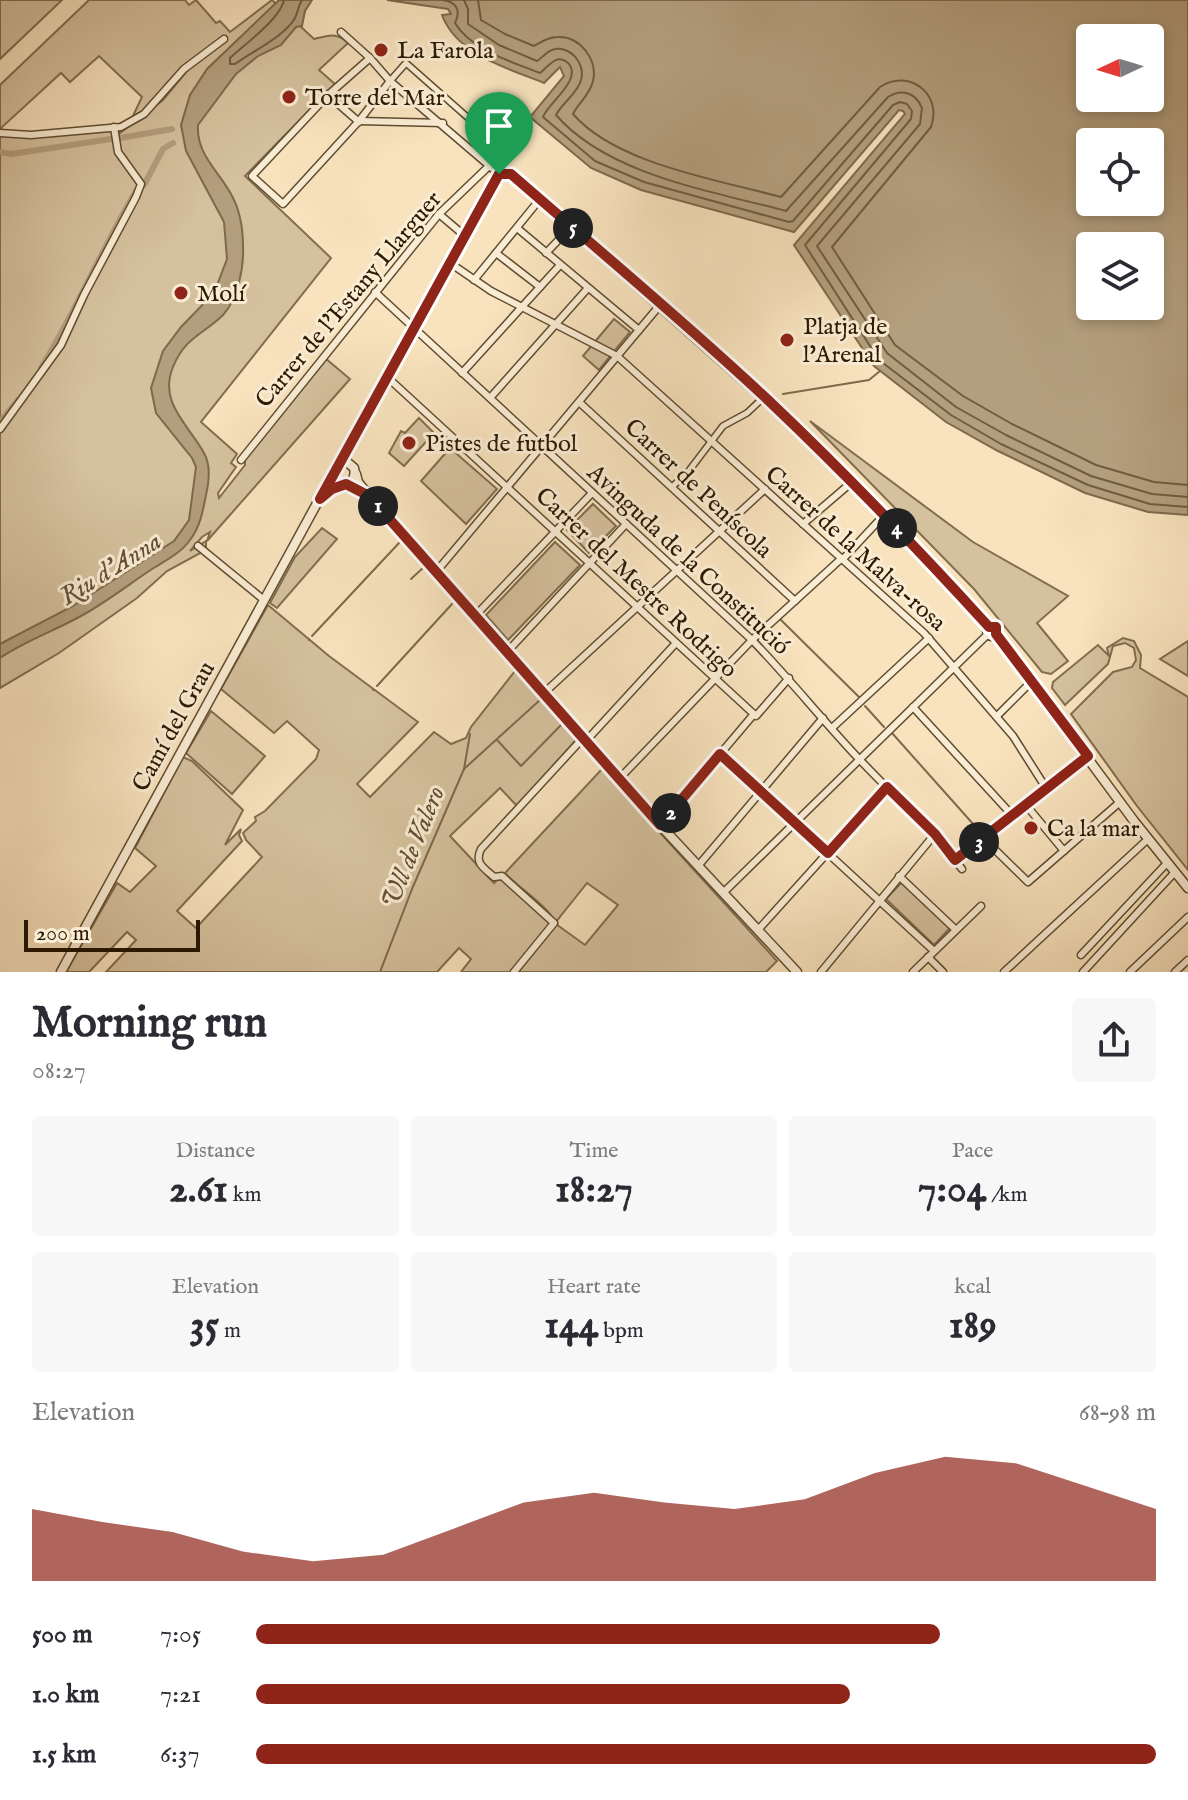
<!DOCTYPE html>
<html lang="en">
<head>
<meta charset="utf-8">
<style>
	body { margin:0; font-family:"IM FELL English",serif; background:#f7f7f7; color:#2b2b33; height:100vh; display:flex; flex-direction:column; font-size:30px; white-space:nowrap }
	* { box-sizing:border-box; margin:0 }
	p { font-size:26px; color:#7c7c81 }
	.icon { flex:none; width:44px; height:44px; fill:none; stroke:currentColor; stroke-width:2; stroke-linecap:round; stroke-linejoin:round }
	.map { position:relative; height:972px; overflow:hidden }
	.side { display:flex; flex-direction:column; background:#fff; flex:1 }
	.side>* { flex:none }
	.needle { width:52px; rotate:266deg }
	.fabs { position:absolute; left:1076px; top:24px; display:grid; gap:16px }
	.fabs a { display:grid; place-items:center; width:88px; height:88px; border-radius:8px; background:#fff; box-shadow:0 4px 12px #0003; font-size:40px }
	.scale { position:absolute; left:24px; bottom:20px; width:176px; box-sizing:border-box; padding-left:8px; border:4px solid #2d1900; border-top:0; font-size:22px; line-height:28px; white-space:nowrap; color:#2d1900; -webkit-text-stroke:6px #faedd5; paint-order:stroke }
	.pin { position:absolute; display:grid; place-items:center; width:68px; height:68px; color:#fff; margin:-82px -34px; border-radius:50% 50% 50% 0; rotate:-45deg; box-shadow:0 0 8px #0007 }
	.pin .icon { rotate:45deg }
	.km { position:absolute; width:40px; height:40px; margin:-20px; border-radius:50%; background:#222; color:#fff; font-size:22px; line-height:40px; text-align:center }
	.round { display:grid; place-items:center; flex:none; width:84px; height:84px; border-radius:8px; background:#f7f7f7 }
	.head { display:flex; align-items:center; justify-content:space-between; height:136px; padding:0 32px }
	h1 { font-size:44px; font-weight:700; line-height:60px }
	.stats { display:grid; grid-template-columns:repeat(3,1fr); gap:12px; height:136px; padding:8px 32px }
	.stats div { display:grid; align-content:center; border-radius:8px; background:#f7f7f7; text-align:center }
	.stats b { font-size:40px; font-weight:700 }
	.stats small { font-size:22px; font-weight:400 }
	.stats p { font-size:22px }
	.chart { height:224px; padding:16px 32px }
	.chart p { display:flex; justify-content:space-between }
	.chart svg { width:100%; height:144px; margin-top:8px; fill:#8f2418; opacity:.7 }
	ul { padding:0 32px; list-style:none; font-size:26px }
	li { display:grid; grid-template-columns:128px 96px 1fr; align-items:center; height:60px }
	li i { height:20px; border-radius:10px; background:#8f2418 }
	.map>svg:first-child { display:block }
	.green { fill:#d5c19e; stroke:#816d4f; stroke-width:2 }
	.water { fill:#b39e7d; stroke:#7d694b; stroke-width:2; fill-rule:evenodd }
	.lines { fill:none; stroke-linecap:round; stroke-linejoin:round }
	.shore { stroke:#705c3e; stroke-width:2 }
	.stream { stroke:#7d694b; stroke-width:2 }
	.canal { stroke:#b39e7d; stroke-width:6 }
	.pedestrian-casing { stroke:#604c30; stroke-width:8 }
	.minor-casing { stroke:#604c30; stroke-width:9 }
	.tertiary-casing { stroke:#604c30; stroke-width:11 }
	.pedestrian { stroke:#faedd5; stroke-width:5 }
	.minor { stroke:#faedd5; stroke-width:6 }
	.tertiary { stroke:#faedd5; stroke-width:8 }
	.route-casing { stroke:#fff; stroke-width:16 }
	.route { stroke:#8f2418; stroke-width:10 }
	.poi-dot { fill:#8f2418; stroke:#faedd5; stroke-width:3 }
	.labels { text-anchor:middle; stroke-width:6; stroke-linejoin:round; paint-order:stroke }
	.poi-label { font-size:24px; fill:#2d1900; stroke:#faedd5; text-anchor:start }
	.street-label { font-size:24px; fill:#2d1900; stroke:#faedd5 }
	.water-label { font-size:26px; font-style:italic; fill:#634e32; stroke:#faedd5 }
</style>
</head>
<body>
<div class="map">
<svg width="1188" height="972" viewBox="0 0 1188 972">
	<rect width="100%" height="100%" fill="#f8e3be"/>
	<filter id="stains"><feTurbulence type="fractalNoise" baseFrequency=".0025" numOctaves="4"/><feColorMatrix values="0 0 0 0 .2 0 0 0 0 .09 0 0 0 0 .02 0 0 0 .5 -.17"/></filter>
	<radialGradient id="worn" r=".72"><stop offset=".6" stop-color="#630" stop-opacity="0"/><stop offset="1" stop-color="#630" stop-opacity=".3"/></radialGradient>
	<g class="green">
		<polygon points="0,0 62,0 0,59"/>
		<path d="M 89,0 L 185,0 L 189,5 L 196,0 L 216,23 L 220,21 L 230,32 L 272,0 L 314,39 C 329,35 337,32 348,43 L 319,70 L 335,84 L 245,176 L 331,258 L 201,422 L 237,454 L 231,463 L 236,467 L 218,493 L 219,498 L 245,465 L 245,457 L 325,358 L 350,379 L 207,541 L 210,532 L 202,537 L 190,551 L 206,541 L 206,550 L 167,571 L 137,598 L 59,653 L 0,688 L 0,133 L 18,136 L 119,128 L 120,133 L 163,100 L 192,65 L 186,64 L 154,104 L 131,120 L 142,97 L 99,56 L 70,82 L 61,73 L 0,129 L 0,85 Z"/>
		<polygon points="614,319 630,332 599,370 583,356"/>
		<polygon points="419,418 434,433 404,466 389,453 401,431 405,433"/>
		<polygon points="810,421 973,542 1068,596 1037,623 1068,661 1051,674 1042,672 974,589"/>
		<polygon points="450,448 497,489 466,524 421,481"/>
		<polygon points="593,504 616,526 589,553 567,530"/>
		<polygon points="322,528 337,539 277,608 270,603 295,557"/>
		<polygon points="555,542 580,565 508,640 486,615"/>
		<polygon points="268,605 329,656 418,722 357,784 370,797 434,732 451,744 466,738 471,727 515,671 576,740 517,806 500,788 450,836 494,883 498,879 505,881 548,921 549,925 512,972 461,972 471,959 459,948 437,972 106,972 136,940 127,932 89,972 66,972 117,883 130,892 156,866 135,848 183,757 192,761 243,810 225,845 241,829 239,835 242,841 177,911 196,928 262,857 246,840 243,833 256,821 255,817 265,811 316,759 319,750 287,721 274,733 221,689"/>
		<polygon points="1123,638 1134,641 1141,655 1140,668 1188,697 1188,870 1137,806 1071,714 1113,672 1132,667 1136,660 1134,648 1125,643 1113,646 1108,664 1065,705 1052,688 1053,682 1098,645 1109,656 1107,648"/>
		<polygon points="1188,641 1188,676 1160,659"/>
		<polygon points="211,711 265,756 232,794 186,753"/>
		<path d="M 602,769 L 777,961 L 766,972 L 518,972 L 556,924 L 585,945 L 618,905 L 587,883 L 555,923 C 551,908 517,887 505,873 Z"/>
		<polygon points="902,882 950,928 934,945 886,899"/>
	</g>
	<g class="water">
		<path d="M 279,0 L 312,0 L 305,11 L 302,26 L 296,27 L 281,45 L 258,56 L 236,74 L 198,125 C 196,154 218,170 231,194 C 240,210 243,228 243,246 C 244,267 238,299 223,315 C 204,334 185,337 173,367 C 158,403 189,425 204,453 C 211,465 209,482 206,495 C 203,511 200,527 190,540 C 181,553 165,561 152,569 C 128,585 105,603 81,616 C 54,631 25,641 0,658 L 0,644 L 73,606 L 174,541 L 189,520 L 196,467 L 192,458 L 156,413 L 151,388 L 163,351 L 181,327 L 214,293 L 227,259 L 224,222 L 186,151 L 181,125 L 190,95 L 207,69 Z"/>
		<path d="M 387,0 L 1188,0 L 1188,515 L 1148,512 L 1085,493 L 998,451 L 946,422 L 874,366 L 794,245 L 905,114 L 903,111 L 899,110 L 794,232 L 641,190 L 591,168 L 530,117 L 564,76 L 560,67 L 544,83 C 507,68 457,55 442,15 L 451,14 L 448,9 ZM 1090,38 L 1150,38 L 1150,98 L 1090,98 ZM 1090,142 L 1150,142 L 1150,202 L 1090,202 ZM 1090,246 L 1150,246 L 1150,306 L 1090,306 Z"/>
	</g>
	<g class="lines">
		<g class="shore">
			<path d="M 284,0 C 281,18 244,45 230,58 L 230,64 L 235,64 C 253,51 285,36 295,18 C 298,12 298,6 302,0"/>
			<path d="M 443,0 C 457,2 461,11 455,23 C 471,50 512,62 540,73 C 547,68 556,53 567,62 C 585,78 548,103 543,117 L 595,161 L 644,182 L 789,222 L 793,221 L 893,105 L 900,102 L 907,104 L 912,111 L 911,119 L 805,245 L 879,360 L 951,415 L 1001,444 L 1088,485 L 1150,504 L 1188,507"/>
			<path d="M 464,0 L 468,9 L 468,24 L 499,45 L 537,61 C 542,58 546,52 552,50 C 569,44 586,63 581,80 C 578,93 562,103 556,115 C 608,175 712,191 786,211 L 888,97 C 902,88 916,93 922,108 L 920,124 L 817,246 L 887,353 L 956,407 L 1006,435 L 1091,476 L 1152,494 L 1188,497"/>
			<path d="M 478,0 L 481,20 L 505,34 L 534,46 C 541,42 548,37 558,37 C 580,36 598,60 593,81 C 590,95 578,103 573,114 C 616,164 719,180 781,197 L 880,87 C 909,68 943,94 931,127 L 832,247 L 895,345 L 963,396 L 1012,424 L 1096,465 L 1154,482 L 1188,485"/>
		</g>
		<g class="stream">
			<polyline points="783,394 869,380 880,371"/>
			<polyline points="411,579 424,567"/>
			<polyline points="780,619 860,698"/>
			<polyline points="312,636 399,543"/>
			<polyline points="309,640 309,639"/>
			<polyline points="377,686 452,604"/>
			<polyline points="373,690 374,690"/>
			<polyline points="865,706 884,727"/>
			<polyline points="892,733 982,834"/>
			<polyline points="497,740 521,766 562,724"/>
			<polyline points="464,769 541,699"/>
			<polyline points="380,972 412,889 464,769 470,734"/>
		</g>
		<g class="canal">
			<polyline points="120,138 172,129"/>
			<polyline points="0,152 11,154 111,139"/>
			<polyline points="144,185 163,149 173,143"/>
			<path d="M 41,368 C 76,311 102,248 136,191"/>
			<polyline points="0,422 18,400"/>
		</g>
		<defs>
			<g id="pedestrian">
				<polyline points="390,81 406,63 508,153 498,165 491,168"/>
				<polyline points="672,487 688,472 723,426 747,413 763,398"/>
			</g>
			<g id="minor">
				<polyline points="341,32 370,58 390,81 499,174"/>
				<polyline points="370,58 328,95 252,176 283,204 359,121 390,81"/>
				<polyline points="328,95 359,122"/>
				<polyline points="359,121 443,123"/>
				<polyline points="0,133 31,135 121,127 144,114 184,69 224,39"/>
				<polyline points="439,214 465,236"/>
				<polyline points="517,228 639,330"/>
				<polyline points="496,253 540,287"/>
				<polyline points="546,253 572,226"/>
				<polyline points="450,263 491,291 617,356 924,633 1013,736 1046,788"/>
				<polyline points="474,280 540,199"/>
				<path d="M 375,292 L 752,640 C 789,678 823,721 860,760 C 895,797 931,829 962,869"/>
				<polyline points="462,373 560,265"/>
				<polyline points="387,377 756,716 789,678"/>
				<polyline points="490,398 588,288"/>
				<polyline points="579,402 795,601"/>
				<polyline points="0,429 61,345 84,295 136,197 141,184 118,152 114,127"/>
				<polyline points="241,460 439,214 489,166"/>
				<polyline points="803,524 852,482"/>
				<polyline points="198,546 264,600"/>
				<polyline points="843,559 884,515"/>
				<polyline points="436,572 660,305"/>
				<polyline points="475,616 592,493"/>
				<polyline points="507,652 626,524"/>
				<polyline points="544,693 765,489"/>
				<polyline points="913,707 1012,815"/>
				<polyline points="997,716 1032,681"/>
				<polyline points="832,728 929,638"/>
				<polyline points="586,741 676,643"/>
				<polyline points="720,754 934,951"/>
				<polyline points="619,779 752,640 842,558"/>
				<polyline points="1026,805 1064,851"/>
				<polyline points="660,825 754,714"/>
				<polyline points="983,838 1028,882 1120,802"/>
				<polyline points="955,860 1087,756"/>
				<polyline points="698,866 823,718"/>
				<polyline points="899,876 956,930"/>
				<polyline points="723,893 988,634"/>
				<polyline points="758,930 887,787"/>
				<polyline points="1081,955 1167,863"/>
				<polyline points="928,957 943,972"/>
				<path d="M 514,972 L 554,923 L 502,876 L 494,877 C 484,868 474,863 481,849 L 583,738"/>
				<polyline points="821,972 935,834"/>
				<polyline points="913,972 981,906"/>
				<polyline points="1004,972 1148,839"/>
				<polyline points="1083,972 1175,872"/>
				<polyline points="1130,972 1188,917"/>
				<polyline points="1175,972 1188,960"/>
			</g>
			<g id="tertiary">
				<path d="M 338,463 L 347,462 L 354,468 C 356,477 352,484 343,484 L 336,481 L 333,474 L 338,463 L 499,174 L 511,174 L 790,422 L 881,512 L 989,627"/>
				<polyline points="356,474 358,482 369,496 660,825 797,972"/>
				<circle cx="992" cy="631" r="5"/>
				<polyline points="996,634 1134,821 1188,888"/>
				<polyline points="61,972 333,474"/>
			</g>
		</defs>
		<use href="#pedestrian" class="pedestrian-casing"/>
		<use href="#minor" class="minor-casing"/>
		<use href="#tertiary" class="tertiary-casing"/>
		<use href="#pedestrian" class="pedestrian"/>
		<use href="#minor" class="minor"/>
		<use href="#tertiary" class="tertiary"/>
	</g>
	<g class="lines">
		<defs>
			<path id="route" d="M 499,174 L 511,174 C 597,249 685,322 768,400 C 845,473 918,549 989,627 L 996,627 L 996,634 L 1088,756 L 955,860 L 935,834 L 887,787 L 828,853 L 720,754 L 660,825 L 369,496 L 346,484 L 332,489 L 320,499 Z"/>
		</defs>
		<use href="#route" class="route-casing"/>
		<use href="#route" class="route"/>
	</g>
	<g class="poi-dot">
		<circle cx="381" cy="50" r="8"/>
		<circle cx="289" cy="97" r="8"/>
		<circle cx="181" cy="293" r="8"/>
		<circle cx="787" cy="340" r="8"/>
		<circle cx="409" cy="443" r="8"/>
		<circle cx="1031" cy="828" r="8"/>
	</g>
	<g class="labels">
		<g class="poi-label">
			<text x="397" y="58">La Farola</text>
			<text x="305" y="105">Torre del Mar</text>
			<text x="197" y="301">Molí</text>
			<text x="803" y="334">Platja de<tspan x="803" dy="28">l'Arenal</tspan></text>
			<text x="425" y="451">Pistes de futbol</text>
			<text x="1047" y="836">Ca la mar</text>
		</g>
		<g class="street-label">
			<text transform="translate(348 299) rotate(-50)" y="8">Carrer de l'Estany Llarguer</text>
			<text transform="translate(699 488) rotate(43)" y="8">Carrer de Peníscola</text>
			<text transform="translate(856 548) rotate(42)" y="8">Carrer de la Malva-rosa</text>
			<text transform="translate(689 559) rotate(43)" y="8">Avinguda de la Constitució</text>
			<text transform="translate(637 582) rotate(43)" y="8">Carrer del Mestre Rodrigo</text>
			<text transform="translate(173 726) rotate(-61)" y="8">Camí del Grau</text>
		</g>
		<g class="water-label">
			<text transform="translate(110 568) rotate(-32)" y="9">Riu d'Anna</text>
			<text transform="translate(412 847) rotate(-68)" y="9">Ull de Valero</text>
		</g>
	</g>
	<rect width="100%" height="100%" filter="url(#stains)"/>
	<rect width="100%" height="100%" fill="url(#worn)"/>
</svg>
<div class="fabs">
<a><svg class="needle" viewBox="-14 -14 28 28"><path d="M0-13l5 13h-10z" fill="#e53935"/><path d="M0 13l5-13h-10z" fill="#7c7c81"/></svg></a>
<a><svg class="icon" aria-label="locate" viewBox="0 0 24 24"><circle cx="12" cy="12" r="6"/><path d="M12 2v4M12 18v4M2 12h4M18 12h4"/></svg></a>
<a><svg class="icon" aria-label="layers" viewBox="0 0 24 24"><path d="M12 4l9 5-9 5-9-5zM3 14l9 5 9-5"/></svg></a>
</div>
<div class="scale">200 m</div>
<div class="pin" style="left:499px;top:174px;background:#1e9e55"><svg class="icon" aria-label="arrive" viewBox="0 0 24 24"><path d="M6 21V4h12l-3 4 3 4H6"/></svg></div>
<b class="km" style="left:378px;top:506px">1</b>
<b class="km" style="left:671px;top:813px">2</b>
<b class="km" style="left:979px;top:842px">3</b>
<b class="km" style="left:897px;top:528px">4</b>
<b class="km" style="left:573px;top:228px">5</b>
</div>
<section class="side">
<div class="head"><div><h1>Morning run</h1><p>08:27</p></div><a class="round"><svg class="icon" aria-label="share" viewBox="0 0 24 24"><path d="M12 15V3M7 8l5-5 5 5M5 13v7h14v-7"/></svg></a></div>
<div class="stats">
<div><p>Distance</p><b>2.61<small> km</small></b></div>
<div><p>Time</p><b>18:27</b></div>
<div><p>Pace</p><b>7:04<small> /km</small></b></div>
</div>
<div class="stats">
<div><p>Elevation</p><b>35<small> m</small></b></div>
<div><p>Heart rate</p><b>144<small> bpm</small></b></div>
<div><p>kcal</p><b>189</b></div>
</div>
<div class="chart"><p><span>Elevation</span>68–98 m</p>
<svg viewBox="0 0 160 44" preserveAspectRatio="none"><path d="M0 44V22L10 26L20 29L30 35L40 38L50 36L60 28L70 20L80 17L90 20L100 22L110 19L120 11L130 6L140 8L150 15L160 22V44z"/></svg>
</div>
<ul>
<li><b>500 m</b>7:05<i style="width:76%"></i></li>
<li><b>1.0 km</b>7:21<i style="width:66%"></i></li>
<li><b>1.5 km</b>6:37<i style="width:100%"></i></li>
</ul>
</section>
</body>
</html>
